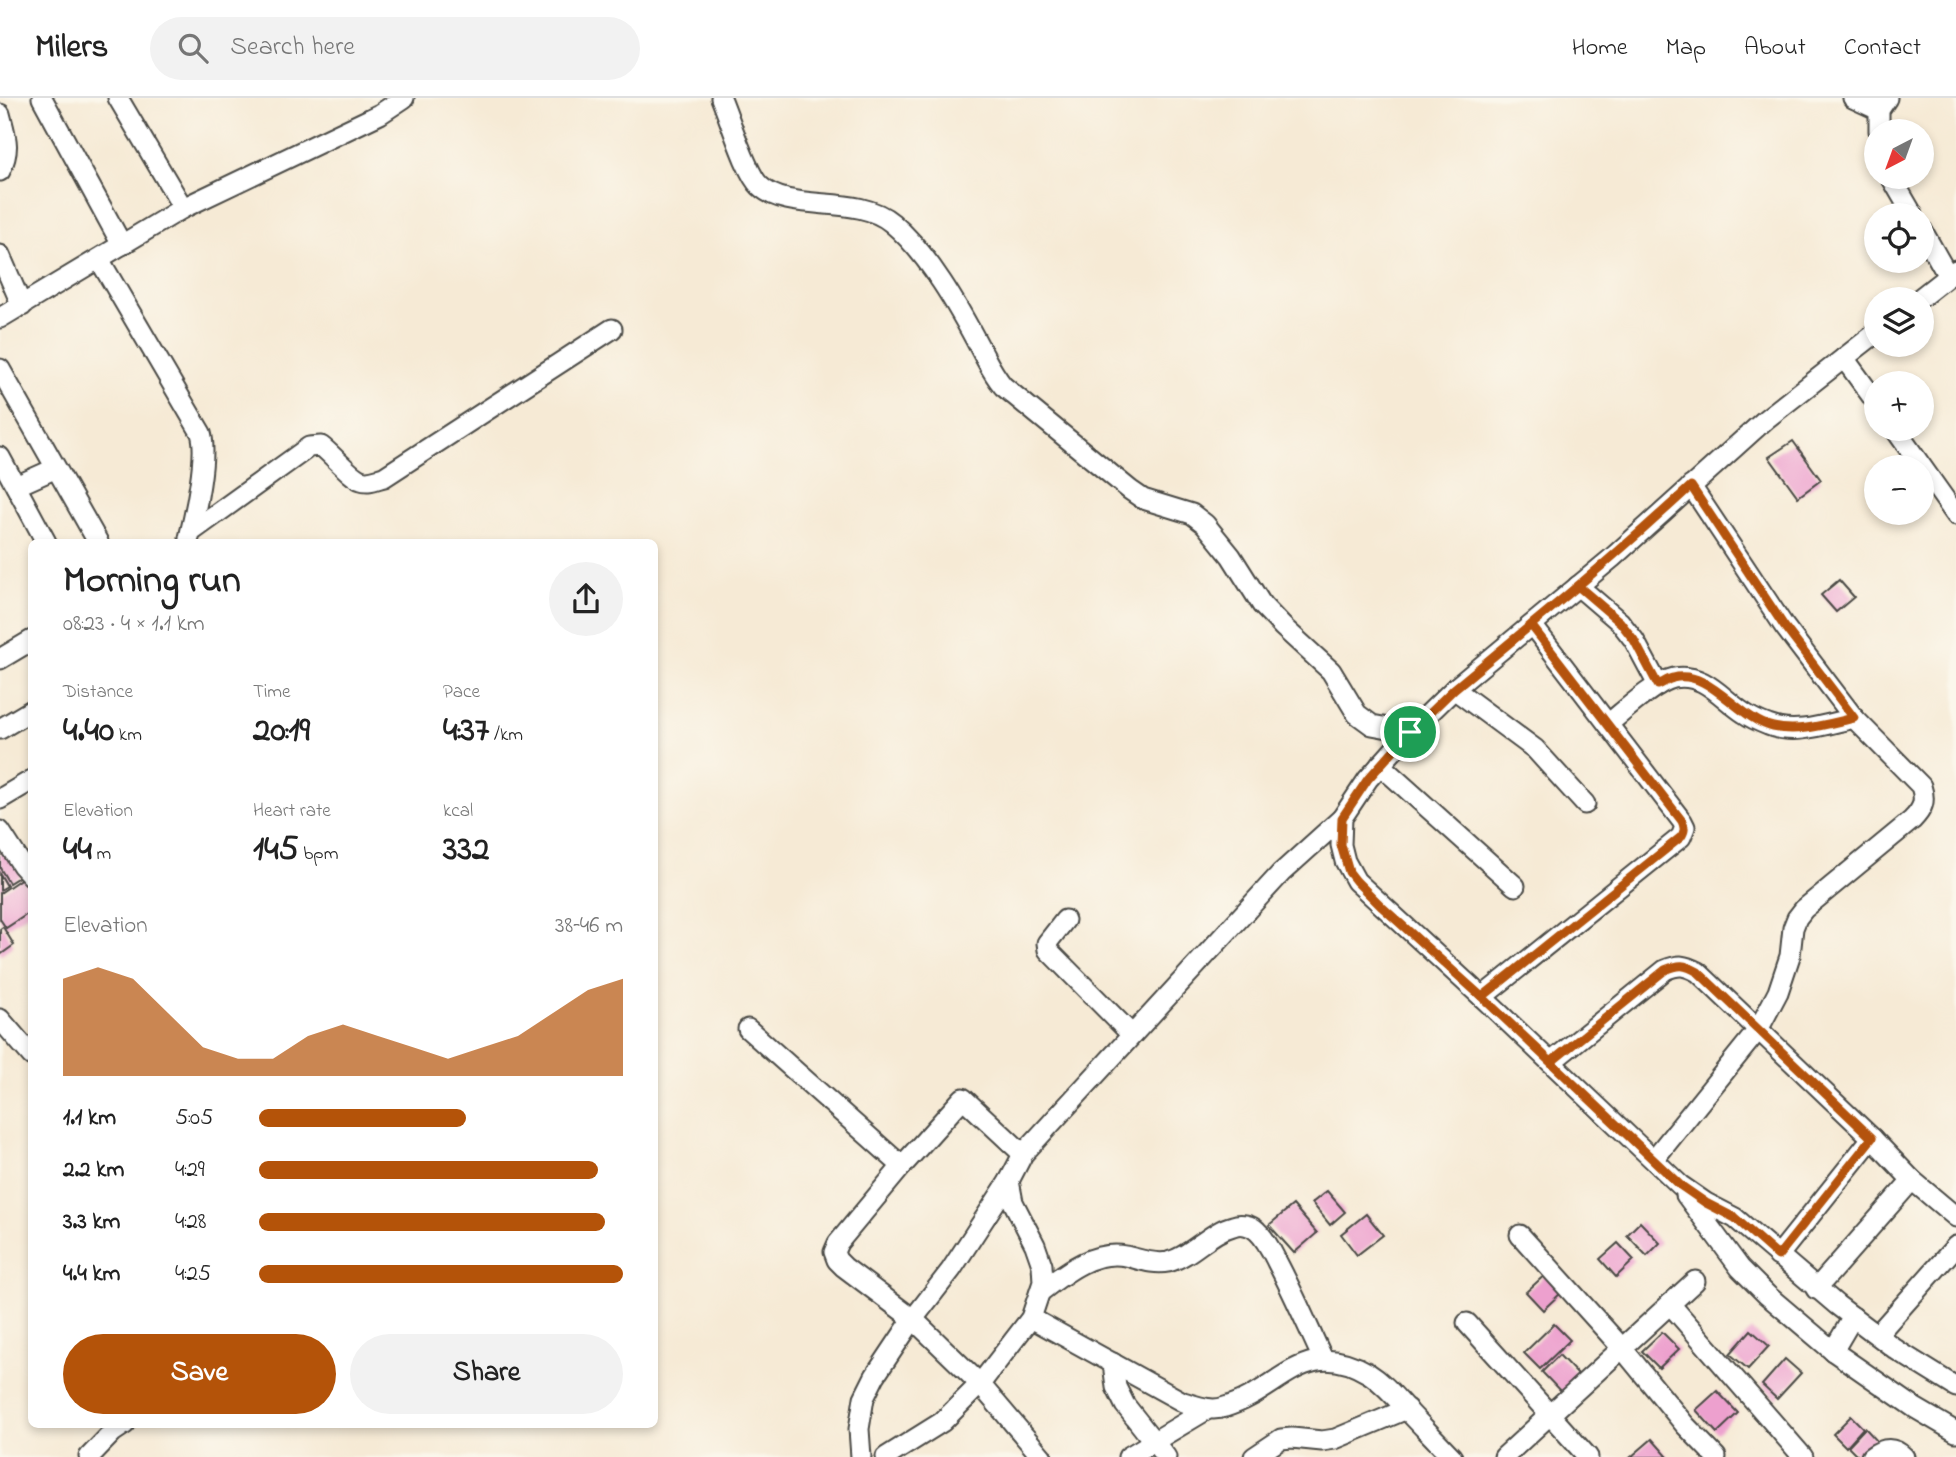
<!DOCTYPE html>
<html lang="en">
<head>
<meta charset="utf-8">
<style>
	body { margin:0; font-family:"Indie Flower",sans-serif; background:#f2f2f2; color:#222; height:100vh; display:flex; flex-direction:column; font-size:26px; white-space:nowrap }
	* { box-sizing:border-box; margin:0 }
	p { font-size:23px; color:#767676 }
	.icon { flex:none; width:38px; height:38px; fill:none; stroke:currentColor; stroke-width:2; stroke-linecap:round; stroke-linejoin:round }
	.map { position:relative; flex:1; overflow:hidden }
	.side { position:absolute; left:28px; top:441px; width:630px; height:889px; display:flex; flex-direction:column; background:#fff; border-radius:10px; box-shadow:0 4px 10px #0003 }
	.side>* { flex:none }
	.needle { width:46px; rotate:221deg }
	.controls { position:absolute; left:1864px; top:21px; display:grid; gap:14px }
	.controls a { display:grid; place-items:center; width:70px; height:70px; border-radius:50%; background:#fff; box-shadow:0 4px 10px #0003; font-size:35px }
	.pin { position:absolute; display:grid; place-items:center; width:60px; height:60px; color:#fff; margin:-30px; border:4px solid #fff; border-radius:50%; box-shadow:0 2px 7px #0007 }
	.round { display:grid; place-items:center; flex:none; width:74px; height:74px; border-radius:37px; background:#f2f2f2 }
	.head { display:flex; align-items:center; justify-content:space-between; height:119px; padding:0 35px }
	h1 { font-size:38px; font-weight:700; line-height:52px }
	.metrics { display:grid; grid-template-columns:repeat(3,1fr); gap:10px; height:119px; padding:7px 35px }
	.metrics div { display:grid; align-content:center }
	.metrics b { font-size:35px; font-weight:700 }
	.metrics small { font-size:19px; font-weight:400 }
	.metrics p { font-size:19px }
	.chart { height:196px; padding:14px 35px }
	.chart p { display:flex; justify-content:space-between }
	.chart svg { width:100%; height:126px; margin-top:7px; fill:#b45309; opacity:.7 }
	.cta { display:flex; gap:14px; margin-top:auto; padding:14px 35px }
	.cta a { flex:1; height:80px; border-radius:42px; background:#b45309; color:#fff; font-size:28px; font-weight:700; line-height:80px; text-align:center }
	.cta a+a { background:#f2f2f2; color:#222 }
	ul { padding:0 35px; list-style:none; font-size:23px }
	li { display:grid; grid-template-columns:112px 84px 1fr; align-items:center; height:52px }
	li i { height:18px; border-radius:9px; background:#b45309 }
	header { display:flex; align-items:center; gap:42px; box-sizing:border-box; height:98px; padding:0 35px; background:#fff; border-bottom:2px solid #e0e0e0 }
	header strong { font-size:33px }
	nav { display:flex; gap:38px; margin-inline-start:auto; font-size:24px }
	.search { width:490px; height:63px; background:#f2f2f2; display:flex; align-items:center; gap:18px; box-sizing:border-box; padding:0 24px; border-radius:38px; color:#767676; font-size:26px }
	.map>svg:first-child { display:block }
	.building { fill:#eda0ce }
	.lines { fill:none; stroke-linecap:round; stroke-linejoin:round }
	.minor-casing { stroke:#494844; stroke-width:23 }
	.minor { stroke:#fff; stroke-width:19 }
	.route-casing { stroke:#fff; stroke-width:14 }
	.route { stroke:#b45309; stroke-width:9 }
</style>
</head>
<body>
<header>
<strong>Milers</strong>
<div class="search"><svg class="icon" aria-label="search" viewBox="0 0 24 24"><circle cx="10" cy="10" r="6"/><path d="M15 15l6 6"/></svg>Search here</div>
<nav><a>Home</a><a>Map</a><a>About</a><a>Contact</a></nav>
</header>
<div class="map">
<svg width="1956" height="1359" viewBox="0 0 1956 1359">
	<rect width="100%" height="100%" fill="#fbf7ec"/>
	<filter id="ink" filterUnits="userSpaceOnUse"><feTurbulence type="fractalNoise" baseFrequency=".0143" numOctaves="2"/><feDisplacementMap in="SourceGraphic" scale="14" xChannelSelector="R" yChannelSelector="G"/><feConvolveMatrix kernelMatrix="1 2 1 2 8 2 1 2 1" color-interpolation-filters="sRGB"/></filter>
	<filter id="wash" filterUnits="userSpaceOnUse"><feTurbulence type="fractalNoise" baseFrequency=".00686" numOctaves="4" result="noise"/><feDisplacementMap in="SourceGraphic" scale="28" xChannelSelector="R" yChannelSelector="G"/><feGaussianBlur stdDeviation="1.57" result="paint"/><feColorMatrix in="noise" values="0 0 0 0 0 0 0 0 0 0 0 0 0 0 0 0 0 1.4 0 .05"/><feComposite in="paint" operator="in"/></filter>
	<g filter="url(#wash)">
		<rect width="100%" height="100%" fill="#f6ead5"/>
		<g id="blocks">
			<g class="building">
				<polygon points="1793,343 1821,382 1798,399 1769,359"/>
				<polygon points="1839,482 1854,499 1836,514 1821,497"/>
				<polygon points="9,750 25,775 9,785 0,770 0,756"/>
				<polygon points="0,776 7,788 0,792"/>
				<polygon points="28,776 32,780 32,813 6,830 0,821 0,795"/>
				<polygon points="3,829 14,847 0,857 0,831"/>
				<polygon points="1327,1093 1345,1114 1330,1127 1312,1105"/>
				<polygon points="1293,1107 1317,1135 1294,1155 1269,1127"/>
				<polygon points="1366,1116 1383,1137 1357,1157 1341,1136"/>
				<polygon points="1640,1124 1660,1145 1647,1158 1627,1137"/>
				<polygon points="1618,1145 1634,1162 1616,1179 1600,1161"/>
				<polygon points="1547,1175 1563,1193 1543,1212 1526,1194"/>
				<polygon points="1554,1226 1570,1242 1540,1271 1524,1255"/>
				<polygon points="1751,1232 1769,1248 1748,1271 1730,1256"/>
				<polygon points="1662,1234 1679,1251 1659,1270 1642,1253"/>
				<polygon points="1559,1257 1581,1280 1564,1297 1542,1274"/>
				<polygon points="1785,1261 1801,1275 1777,1301 1762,1287"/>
				<polygon points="1717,1293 1738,1315 1717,1335 1696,1312"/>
				<polygon points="1851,1318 1863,1330 1846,1349 1833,1336"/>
				<polygon points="1865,1330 1879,1345 1866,1359 1859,1359 1848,1348"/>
				<polygon points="1652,1341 1668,1359 1631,1359"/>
			</g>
		</g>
	</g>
	<g filter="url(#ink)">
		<use href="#blocks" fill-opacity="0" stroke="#494844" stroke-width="2"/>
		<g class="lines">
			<defs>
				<g id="minor">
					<polyline points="42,0 122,147"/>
					<polyline points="118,0 183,110"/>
					<path d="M 721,0 C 730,21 746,75 760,88 C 789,116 857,95 892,125 C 928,155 959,210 981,252 C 988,265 993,276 1003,288 L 1130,392 L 1143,401 L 1192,416 L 1205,426 L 1231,458 L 1262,507 L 1283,529 L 1331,573 L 1357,616 L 1372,627 L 1410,634"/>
					<polyline points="1853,0 1879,12"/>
					<path d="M 0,16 C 6,39 11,51 0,73"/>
					<polyline points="1879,33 1879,12 1887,0"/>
					<polyline points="1891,79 1913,117"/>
					<polyline points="1922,132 1948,178"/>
					<polyline points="0,157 22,208"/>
					<path d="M 99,161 L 201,335 C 208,357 195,416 189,440"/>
					<polyline points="1919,201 1956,172"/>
					<polyline points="0,220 183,110 380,16 404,0"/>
					<polyline points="1876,235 1766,321 1612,460 1454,591 1410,634 1368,681 1342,720 1341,747 1345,763 1356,783 1482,899 1680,1087 1706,1105 1735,1120 1837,1207 1898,1253 1956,1289"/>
					<polyline points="1844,260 1876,304"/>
					<polyline points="0,271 98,444"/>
					<polyline points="1895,331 1956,417"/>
					<polyline points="0,359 46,444"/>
					<polyline points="16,388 54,371"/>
					<path d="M 191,434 L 309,349 L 321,348 C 332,356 351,379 361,382 C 369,385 376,381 384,379 L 612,231"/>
					<polyline points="1578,488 1620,524 1634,542 1658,587"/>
					<polyline points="0,561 32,542"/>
					<polyline points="1454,591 1535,651 1585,706"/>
					<path d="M 1608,626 C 1624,613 1655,584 1674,580 C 1704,574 1722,601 1744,615 C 1751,620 1760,624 1768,627 C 1795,638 1827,626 1854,620"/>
					<polyline points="0,631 32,612"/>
					<polyline points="1380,667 1515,788"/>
					<polyline points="0,701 32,682"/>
					<polyline points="0,733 22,767 32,778"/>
					<polyline points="1065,822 1047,845 1048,852 1132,937"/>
					<polyline points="1482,899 1681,739 1685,729 1682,723 1532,527"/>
					<polyline points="0,921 32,958"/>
					<polyline points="748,931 902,1068"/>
					<path d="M 1551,964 L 1665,872 C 1680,866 1684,867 1698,874 L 1872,1040 L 1912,1082 L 1956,1119"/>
					<polyline points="1023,1056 963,1000 902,1068 838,1145 834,1154 837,1162 844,1169 913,1221 980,1286 1042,1359"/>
					<path d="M 1654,1061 L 1758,932 L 1778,894 L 1790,858 L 1793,830 L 1797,820 L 1804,811 L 1912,722 C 1923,711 1926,703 1921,688 L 1854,620 L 1784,528 L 1691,388"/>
					<polyline points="1686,1097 1740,1170 1767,1197 1833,1253 1915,1310 1956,1334"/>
					<polyline points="1520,1137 1622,1250 1685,1327 1716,1359"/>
					<polyline points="1778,1158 1872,1040"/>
					<polyline points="1816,1191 1912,1082"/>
					<path d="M 1040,1194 C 1065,1175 1092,1152 1126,1158 C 1139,1161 1154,1167 1168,1164 C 1192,1158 1209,1134 1233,1128 C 1241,1125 1251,1127 1257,1133 C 1266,1141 1272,1154 1277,1164 C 1294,1196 1308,1229 1323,1261"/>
					<polyline points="1670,1206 1803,1359"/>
					<path d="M 1031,1220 L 1183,1304 C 1197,1308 1211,1314 1225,1309 C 1279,1294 1304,1237 1368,1275 C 1384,1285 1395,1299 1407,1312 C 1422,1328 1437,1343 1452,1359"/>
					<polyline points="1467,1225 1588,1359"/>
					<polyline points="1877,1237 1956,1148"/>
					<polyline points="1833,1253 1853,1219"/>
					<polyline points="1113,1265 1116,1289 1125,1307 1166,1359"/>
					<polyline points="89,1359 113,1334 125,1326"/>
					<polyline points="861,1359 859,1331 864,1300 875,1278 913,1221 951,1172 1009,1083"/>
					<polyline points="886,1359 942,1324 980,1286 1031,1220 1043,1184 1042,1167 1035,1147 1013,1104 1009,1083 1023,1056 1281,775 1342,720"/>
					<polyline points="1128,1359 1208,1311"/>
					<polyline points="1254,1359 1281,1341 1292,1340 1322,1343 1335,1341 1407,1311"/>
					<polyline points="1504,1359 1695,1183"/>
					<path d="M 1871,1359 C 1883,1350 1893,1348 1904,1359"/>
				</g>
			</defs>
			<use href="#minor" class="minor-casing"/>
			<use href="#minor" class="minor"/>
		</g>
	</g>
	<g class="lines" filter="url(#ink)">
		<defs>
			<path id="route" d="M 1410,634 L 1368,681 L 1342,720 L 1341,747 L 1349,774 L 1356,783 L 1382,809 L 1482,899 L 1680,1087 L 1706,1105 L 1735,1120 L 1778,1158 L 1872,1040 L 1698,874 C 1684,866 1680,866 1665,872 L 1551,964 L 1482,899 L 1681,739 C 1685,733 1685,730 1682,723 L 1531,527 C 1586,482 1639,436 1691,388 L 1784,528 L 1854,620 C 1827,626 1800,635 1773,629 C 1738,621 1709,570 1673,580 C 1668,581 1663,585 1658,587 L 1634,542 L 1620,524 L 1578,488 L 1454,591 L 1410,634"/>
		</defs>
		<use href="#route" class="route-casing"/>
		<use href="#route" class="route"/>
	</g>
</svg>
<div class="controls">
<a><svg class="needle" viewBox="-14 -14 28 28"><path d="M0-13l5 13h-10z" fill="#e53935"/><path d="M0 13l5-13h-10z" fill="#767676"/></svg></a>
<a><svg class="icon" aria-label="locate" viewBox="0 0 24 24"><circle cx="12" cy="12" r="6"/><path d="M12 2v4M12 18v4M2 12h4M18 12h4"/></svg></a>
<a><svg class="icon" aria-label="layers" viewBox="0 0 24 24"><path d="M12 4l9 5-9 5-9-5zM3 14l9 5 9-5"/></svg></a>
<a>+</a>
<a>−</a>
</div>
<div class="pin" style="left:1410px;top:634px;background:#1e9e55"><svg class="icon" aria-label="arrive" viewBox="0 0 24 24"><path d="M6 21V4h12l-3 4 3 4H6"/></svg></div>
<section class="side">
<div class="head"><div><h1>Morning run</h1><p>08:23 · 4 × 1.1 km</p></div><a class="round"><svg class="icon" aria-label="share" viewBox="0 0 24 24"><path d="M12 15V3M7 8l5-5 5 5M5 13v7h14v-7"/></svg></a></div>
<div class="metrics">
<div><p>Distance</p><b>4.40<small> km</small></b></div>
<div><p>Time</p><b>20:19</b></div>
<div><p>Pace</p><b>4:37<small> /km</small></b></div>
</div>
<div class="metrics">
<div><p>Elevation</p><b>44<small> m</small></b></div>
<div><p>Heart rate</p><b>145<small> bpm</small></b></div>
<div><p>kcal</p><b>332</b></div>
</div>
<div class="chart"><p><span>Elevation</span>38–46 m</p>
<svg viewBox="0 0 160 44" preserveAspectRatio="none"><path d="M0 44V10L10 6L20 10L30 22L40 34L50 38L60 38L70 30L80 26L90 30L100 34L110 38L120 34L130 30L140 22L150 14L160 10V44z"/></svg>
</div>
<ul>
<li><b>1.1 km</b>5:05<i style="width:57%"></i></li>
<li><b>2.2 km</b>4:29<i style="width:93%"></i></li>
<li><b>3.3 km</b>4:28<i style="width:95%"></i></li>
<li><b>4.4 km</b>4:25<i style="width:100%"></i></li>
</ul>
<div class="cta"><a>Save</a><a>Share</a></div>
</section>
</div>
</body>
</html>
